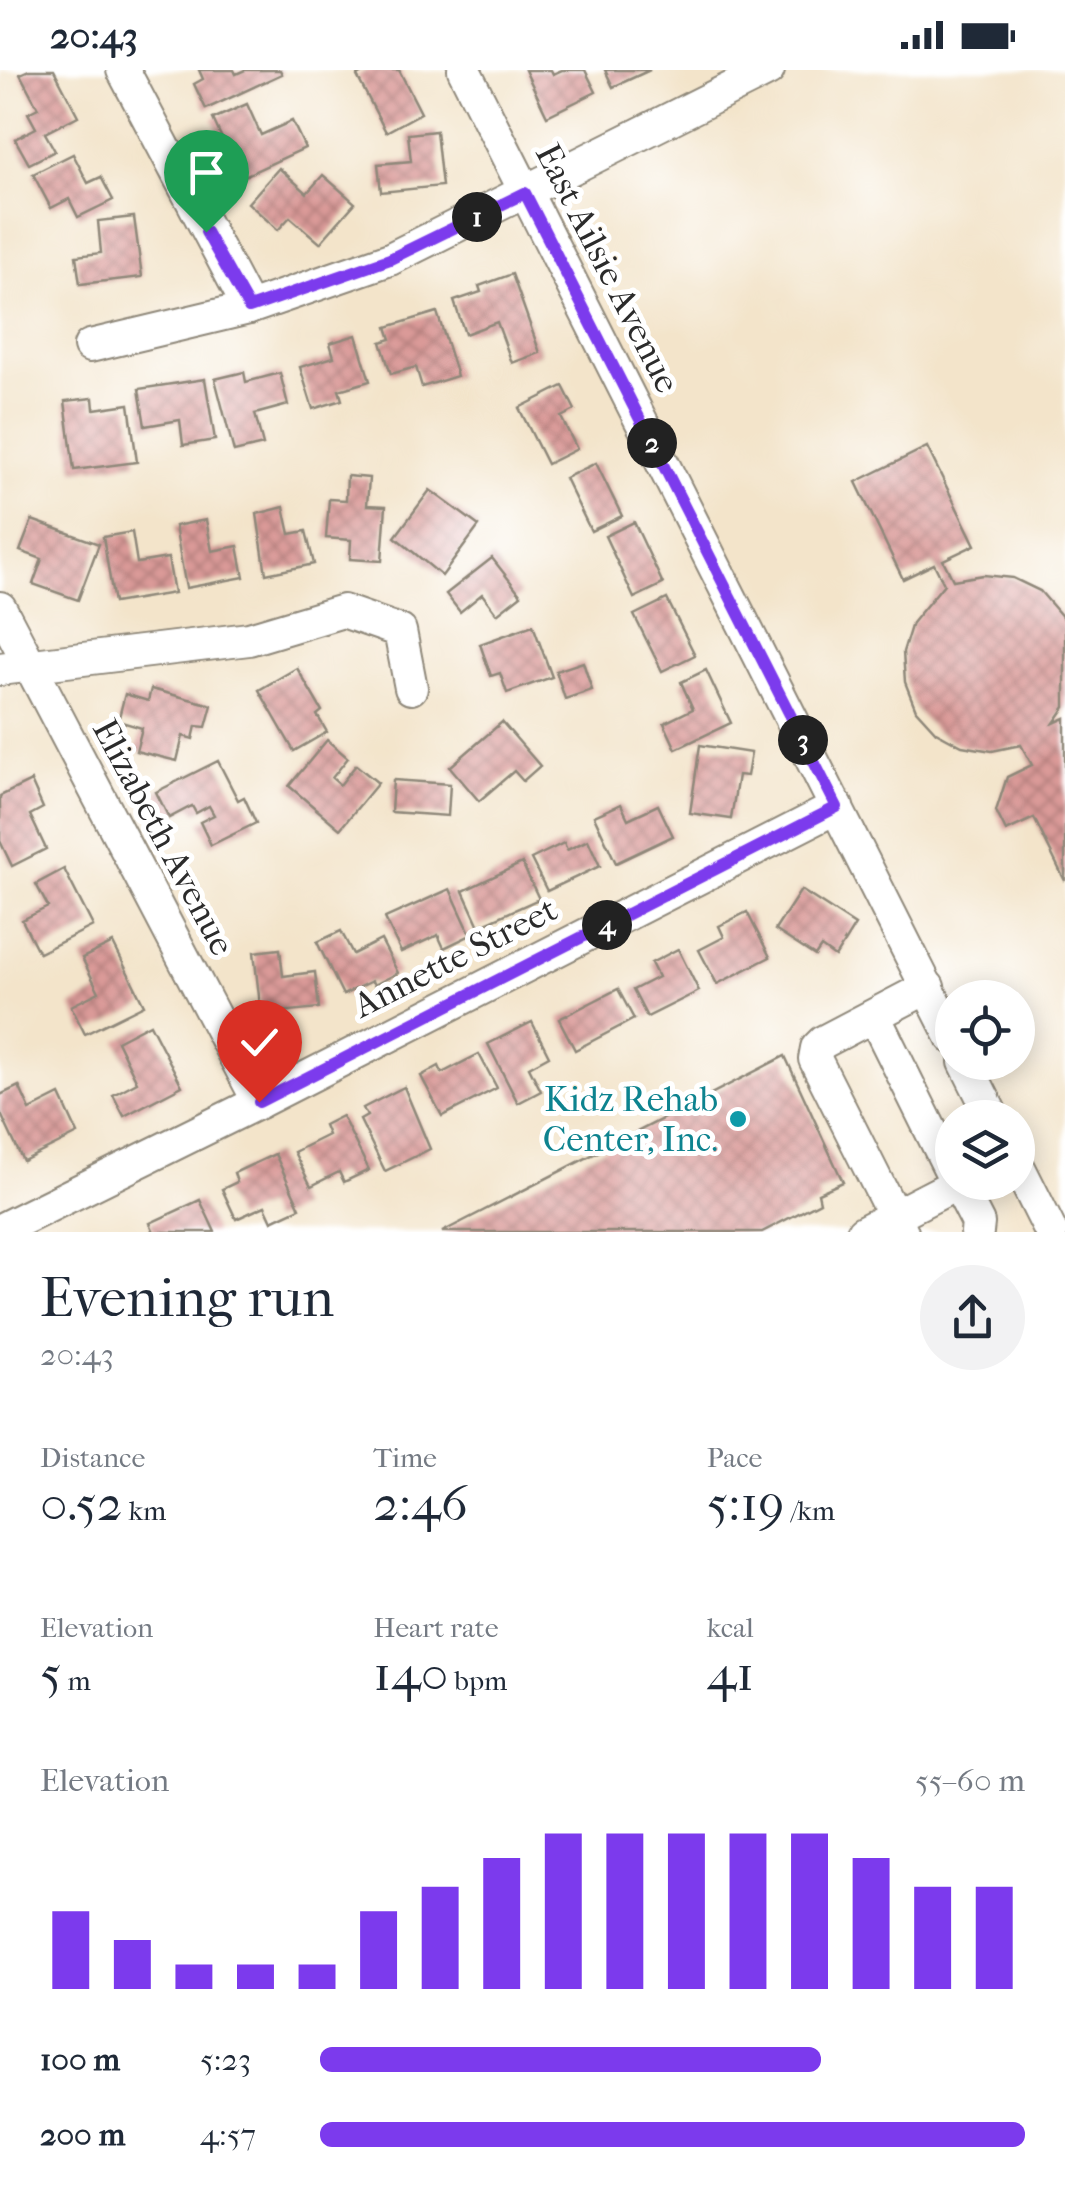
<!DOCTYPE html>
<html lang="en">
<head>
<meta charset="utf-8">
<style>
	body { margin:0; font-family:"IM FELL French Canon",serif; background:#f2f2f3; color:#1f2937; height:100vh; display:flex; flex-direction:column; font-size:38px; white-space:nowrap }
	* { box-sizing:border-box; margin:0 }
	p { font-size:32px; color:#747a83 }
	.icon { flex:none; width:55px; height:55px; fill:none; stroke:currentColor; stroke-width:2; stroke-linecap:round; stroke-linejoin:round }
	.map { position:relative; height:1162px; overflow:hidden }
	.side { display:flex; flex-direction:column; background:#fff; flex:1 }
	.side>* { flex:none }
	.tools { position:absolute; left:935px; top:910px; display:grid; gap:20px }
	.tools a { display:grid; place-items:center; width:100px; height:100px; border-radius:50%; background:#fff; box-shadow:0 5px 25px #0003; font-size:50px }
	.pin { position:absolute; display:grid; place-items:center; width:85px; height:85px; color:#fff; margin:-102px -42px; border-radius:50% 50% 50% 0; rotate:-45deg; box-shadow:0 0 10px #0007 }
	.pin .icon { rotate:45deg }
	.km { position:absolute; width:50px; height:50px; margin:-25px; border-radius:50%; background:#222; color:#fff; font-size:28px; line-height:50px; text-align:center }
	.round { display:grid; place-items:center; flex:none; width:105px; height:105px; border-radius:52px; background:#f2f2f3 }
	.summary { display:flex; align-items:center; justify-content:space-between; height:170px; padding:0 40px }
	h1 { font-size:55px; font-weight:600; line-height:75px }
	.stats { display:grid; grid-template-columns:repeat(3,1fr); gap:15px; height:170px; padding:10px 40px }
	.stats div { display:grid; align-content:center }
	.stats b { font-size:50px; font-weight:600 }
	.stats small { font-size:28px; font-weight:400 }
	.stats p { font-size:28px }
	.chart { height:280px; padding:20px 40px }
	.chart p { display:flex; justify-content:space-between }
	.chart svg { width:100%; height:180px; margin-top:10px; stroke:#7c3aed; stroke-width:6 }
	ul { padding:0 40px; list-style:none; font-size:32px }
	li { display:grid; grid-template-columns:160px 120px 1fr; align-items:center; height:75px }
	li i { height:25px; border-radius:12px; background:#7c3aed }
	.status { display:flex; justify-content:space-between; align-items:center; height:70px; padding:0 50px; background:#fff; direction:ltr }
	.status svg { height:28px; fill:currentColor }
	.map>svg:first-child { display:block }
	.building { fill:url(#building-cross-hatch) }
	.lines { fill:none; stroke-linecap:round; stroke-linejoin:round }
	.minor-casing { stroke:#8f887a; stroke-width:36 }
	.minor { stroke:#fff; stroke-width:32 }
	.route-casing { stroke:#fff; stroke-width:20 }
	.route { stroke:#7c3aed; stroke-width:12 }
	.culture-dot { fill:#0f9aa8; stroke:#fff; stroke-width:4 }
	.labels { text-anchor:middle; stroke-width:10; stroke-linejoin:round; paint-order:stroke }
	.street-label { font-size:35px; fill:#2b2b2b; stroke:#fff }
	.culture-label { font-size:35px; fill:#0d838f; stroke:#fff; text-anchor:end }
</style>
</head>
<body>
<div class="status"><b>20:43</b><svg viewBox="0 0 49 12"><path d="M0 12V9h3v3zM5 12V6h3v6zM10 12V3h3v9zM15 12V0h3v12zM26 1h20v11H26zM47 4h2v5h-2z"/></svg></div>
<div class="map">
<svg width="1065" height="1162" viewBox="0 0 1065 1162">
	<defs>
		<pattern id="building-cross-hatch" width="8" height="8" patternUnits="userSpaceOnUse" patternTransform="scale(2.5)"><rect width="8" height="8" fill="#da9a98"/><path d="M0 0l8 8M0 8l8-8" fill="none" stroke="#b17e7c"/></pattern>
	</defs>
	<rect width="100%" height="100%" fill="#fff"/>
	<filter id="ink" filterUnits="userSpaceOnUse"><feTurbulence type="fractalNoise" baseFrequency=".01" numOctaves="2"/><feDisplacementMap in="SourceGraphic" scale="20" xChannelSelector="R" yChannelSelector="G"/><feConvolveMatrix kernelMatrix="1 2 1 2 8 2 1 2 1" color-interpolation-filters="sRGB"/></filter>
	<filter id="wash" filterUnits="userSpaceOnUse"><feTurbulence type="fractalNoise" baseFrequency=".0048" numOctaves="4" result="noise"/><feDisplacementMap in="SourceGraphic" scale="40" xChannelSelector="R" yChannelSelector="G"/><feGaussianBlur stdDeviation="2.25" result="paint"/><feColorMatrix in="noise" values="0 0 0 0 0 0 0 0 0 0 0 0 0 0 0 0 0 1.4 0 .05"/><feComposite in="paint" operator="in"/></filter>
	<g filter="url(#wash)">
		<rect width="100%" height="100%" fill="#f3e4ca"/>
		<g id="blocks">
			<g class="building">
				<polygon points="29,0 54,0 78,46 45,63 55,81 29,94 15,69 36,58 28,43 38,38 20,4"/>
				<polygon points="199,0 234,0 236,4 245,0 280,0 282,4 206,39 194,14 203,9"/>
				<polygon points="368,0 399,0 421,43 386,62 357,6"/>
				<polygon points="525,0 551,0 553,4 562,0 585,0 596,22 547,46"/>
				<polygon points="605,0 650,0 613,17"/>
				<polygon points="247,34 261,65 292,51 305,78 240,108 213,49"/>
				<polygon points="436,61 442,116 381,122 378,94 411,91 408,64"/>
				<polygon points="73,84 88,113 101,107 113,130 78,147 69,129 51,138 33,104"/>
				<polygon points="279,98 307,123 323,105 355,133 320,173 290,147 278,160 248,133"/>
				<polygon points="134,147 142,207 80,214 76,186 101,183 98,151"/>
				<polygon points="512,204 540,283 512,293 497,252 465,264 454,231 481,222 479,216"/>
				<polygon points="437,242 457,306 422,317 416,297 391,304 381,272 391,269 387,257"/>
				<polygon points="356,265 370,311 339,320 342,330 313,339 300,297 334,287 330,273"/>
				<polygon points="244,302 246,312 280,303 288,335 255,344 263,375 234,382 215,309"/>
				<polygon points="205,309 215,370 183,375 180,350 145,356 139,319"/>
				<polygon points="563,316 575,340 561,347 577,379 547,394 519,338"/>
				<polygon points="93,328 94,339 129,334 137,392 74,400 65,331"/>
				<polygon points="927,377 975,475 943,490 953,510 983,505 1013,508 1040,521 1065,550 1065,637 1054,653 1065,648 1065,811 1034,748 1006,761 996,741 1007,707 1032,695 1021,675 992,681 962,676 936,662 916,640 905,612 903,582 912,553 944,514 934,494 903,509 856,412"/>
				<polygon points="596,393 622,446 591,461 565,408"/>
				<polygon points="347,406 369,408 367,435 386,436 382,491 350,489 351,470 326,468 329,429 346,430"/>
				<polygon points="430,420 479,456 442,506 395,467"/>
				<polygon points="284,437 290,464 306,461 314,494 266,504 257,444"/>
				<polygon points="32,450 99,474 78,530 33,514 42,489 20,481"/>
				<polygon points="206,450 212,481 238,476 244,507 186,518 175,456"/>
				<polygon points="634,452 663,514 634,528 605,466"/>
				<polygon points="132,462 137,493 168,488 174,523 114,533 103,467"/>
				<polygon points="492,488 521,525 497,544 482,524 460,542 446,524"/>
				<polygon points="667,529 695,585 662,601 634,545"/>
				<polygon points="533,555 552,607 507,623 500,603 491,606 480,574"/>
				<polygon points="583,592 592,620 565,629 556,601"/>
				<polygon points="297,598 322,641 317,645 327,662 294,681 259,620"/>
				<polygon points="706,600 731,653 676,679 664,653 693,639 681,612"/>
				<polygon points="151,619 212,635 206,657 196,656 193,669 183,666 177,691 136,681 142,658 118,651 125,624 148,631"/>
				<polygon points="502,652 540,696 523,711 514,701 479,731 450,697"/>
				<polygon points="327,670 348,688 332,708 340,715 356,695 378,713 340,759 289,716"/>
				<polygon points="700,675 751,683 747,706 738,705 731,749 690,743"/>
				<polygon points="218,691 238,730 244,727 256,753 211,775 200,752 214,745 209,736 196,743 192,736 169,748 156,722"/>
				<polygon points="393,710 450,714 448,746 391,742"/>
				<polygon points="31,711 43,738 30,745 46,779 12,796 0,771 0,726"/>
				<polygon points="621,734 628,749 658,735 673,766 616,793 594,746"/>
				<polygon points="588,770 600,796 547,821 531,789 564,773 567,780"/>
				<polygon points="522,793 539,829 479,856 463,821"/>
				<polygon points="64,799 93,856 39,883 22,850 48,837 36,814"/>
				<polygon points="450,819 471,865 444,878 438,865 401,882 385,848"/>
				<polygon points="801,820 855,855 835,887 821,877 815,886 775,860"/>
				<polygon points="747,842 770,887 717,914 699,880 724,867 719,856"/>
				<polygon points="341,861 353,884 381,870 398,903 374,915 372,911 343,925 317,872"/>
				<polygon points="113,873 144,935 85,964 71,936 99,922 82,888"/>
				<polygon points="280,879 283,906 315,902 319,938 261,944 254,882"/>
				<polygon points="678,879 699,921 647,947 633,920 658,907 651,893"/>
				<polygon points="618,919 634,949 575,980 559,949"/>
				<polygon points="532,952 549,986 529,997 541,1021 518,1033 488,974"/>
				<polygon points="150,954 182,1016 124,1046 113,1025 137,1012 117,971"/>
				<polygon points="479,984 497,1018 442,1046 421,1006 439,996 442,1003"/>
				<polygon points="785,986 843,1112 818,1123 820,1132 762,1162 442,1162"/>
				<polygon points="19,1016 30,1040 60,1025 78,1064 23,1091 0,1042 0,1025"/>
				<polygon points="404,1017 430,1079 385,1101 360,1050 367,1046 363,1038"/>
				<polygon points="342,1046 369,1100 344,1112 339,1102 311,1116 294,1082 328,1065 324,1055"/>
				<polygon points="275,1084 300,1138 272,1151 265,1136 236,1149 222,1119 237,1112 234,1103"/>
				<polygon points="200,1130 215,1162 154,1162 150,1153"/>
			</g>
		</g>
	</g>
	<g filter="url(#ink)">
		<use href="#blocks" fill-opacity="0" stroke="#8f887a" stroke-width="2.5"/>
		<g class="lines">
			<defs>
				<g id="minor">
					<polyline points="123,0 249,238"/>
					<polyline points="464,0 952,967"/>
					<polyline points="90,276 249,238 390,189 768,0"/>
					<polyline points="0,538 259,1032"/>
					<polyline points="0,599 249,569 343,541 400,561 411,618"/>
					<polyline points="928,917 823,972 817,978 815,989 894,1146 960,1112"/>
					<polyline points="874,946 952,1103"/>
					<polyline points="965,992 993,1048"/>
					<polyline points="1018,1096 1051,1162"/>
					<polyline points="957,1112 978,1153 977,1162"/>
					<polyline points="0,1160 259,1032 837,737"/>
					<polyline points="863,1162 894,1146 902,1162"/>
				</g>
			</defs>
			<use href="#minor" class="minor-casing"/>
			<use href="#minor" class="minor"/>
		</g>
	</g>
	<g class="lines" filter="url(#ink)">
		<defs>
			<polyline id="route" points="206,162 249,238 390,189 525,123 837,737 259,1032"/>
		</defs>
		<use href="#route" class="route-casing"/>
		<use href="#route" class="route"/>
	</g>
	<circle class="culture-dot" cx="738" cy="1049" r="10"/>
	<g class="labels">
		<g class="street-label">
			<text transform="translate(608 198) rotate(63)" y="12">East Ailsie Avenue</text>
			<text transform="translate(164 767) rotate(62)" y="12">Elizabeth Avenue</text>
			<text transform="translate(455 887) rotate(-27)" y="12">Annette Street</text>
		</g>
		<g class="culture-label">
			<text x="718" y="1041">Kidz Rehab<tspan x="718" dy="40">Center, Inc.</tspan></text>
		</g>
	</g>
</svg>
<div class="tools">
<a><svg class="icon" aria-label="locate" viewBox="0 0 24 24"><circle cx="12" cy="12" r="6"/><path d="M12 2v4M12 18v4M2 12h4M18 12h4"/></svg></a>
<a><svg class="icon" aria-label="layers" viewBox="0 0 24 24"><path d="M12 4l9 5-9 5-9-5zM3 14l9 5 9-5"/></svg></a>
</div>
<div class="pin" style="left:206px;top:162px;background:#1e9e55"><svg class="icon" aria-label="arrive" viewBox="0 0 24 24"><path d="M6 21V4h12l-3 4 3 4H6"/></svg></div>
<div class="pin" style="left:259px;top:1032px;background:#d93025"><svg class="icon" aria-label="check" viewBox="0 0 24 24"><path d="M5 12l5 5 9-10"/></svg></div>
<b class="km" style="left:477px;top:147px">1</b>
<b class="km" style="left:652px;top:373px">2</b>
<b class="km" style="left:803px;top:670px">3</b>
<b class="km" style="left:607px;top:855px">4</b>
</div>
<section class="side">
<div class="summary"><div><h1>Evening run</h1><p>20:43</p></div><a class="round"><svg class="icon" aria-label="share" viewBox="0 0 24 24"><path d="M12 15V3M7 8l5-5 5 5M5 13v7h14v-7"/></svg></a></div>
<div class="stats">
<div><p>Distance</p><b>0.52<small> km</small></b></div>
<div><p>Time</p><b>2:46</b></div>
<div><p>Pace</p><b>5:19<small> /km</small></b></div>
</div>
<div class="stats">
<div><p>Elevation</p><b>5<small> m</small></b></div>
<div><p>Heart rate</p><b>140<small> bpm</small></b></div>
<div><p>kcal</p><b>41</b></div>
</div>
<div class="chart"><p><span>Elevation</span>55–60 m</p>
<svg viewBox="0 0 160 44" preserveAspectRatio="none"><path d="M5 44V25M15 44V32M25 44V38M35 44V38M45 44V38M55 44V25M65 44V19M75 44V12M85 44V6M95 44V6M105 44V6M115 44V6M125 44V6M135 44V12M145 44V19M155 44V19"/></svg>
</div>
<ul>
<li><b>100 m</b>5:23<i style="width:71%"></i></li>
<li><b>200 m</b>4:57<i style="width:100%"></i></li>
</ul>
</section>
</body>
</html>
